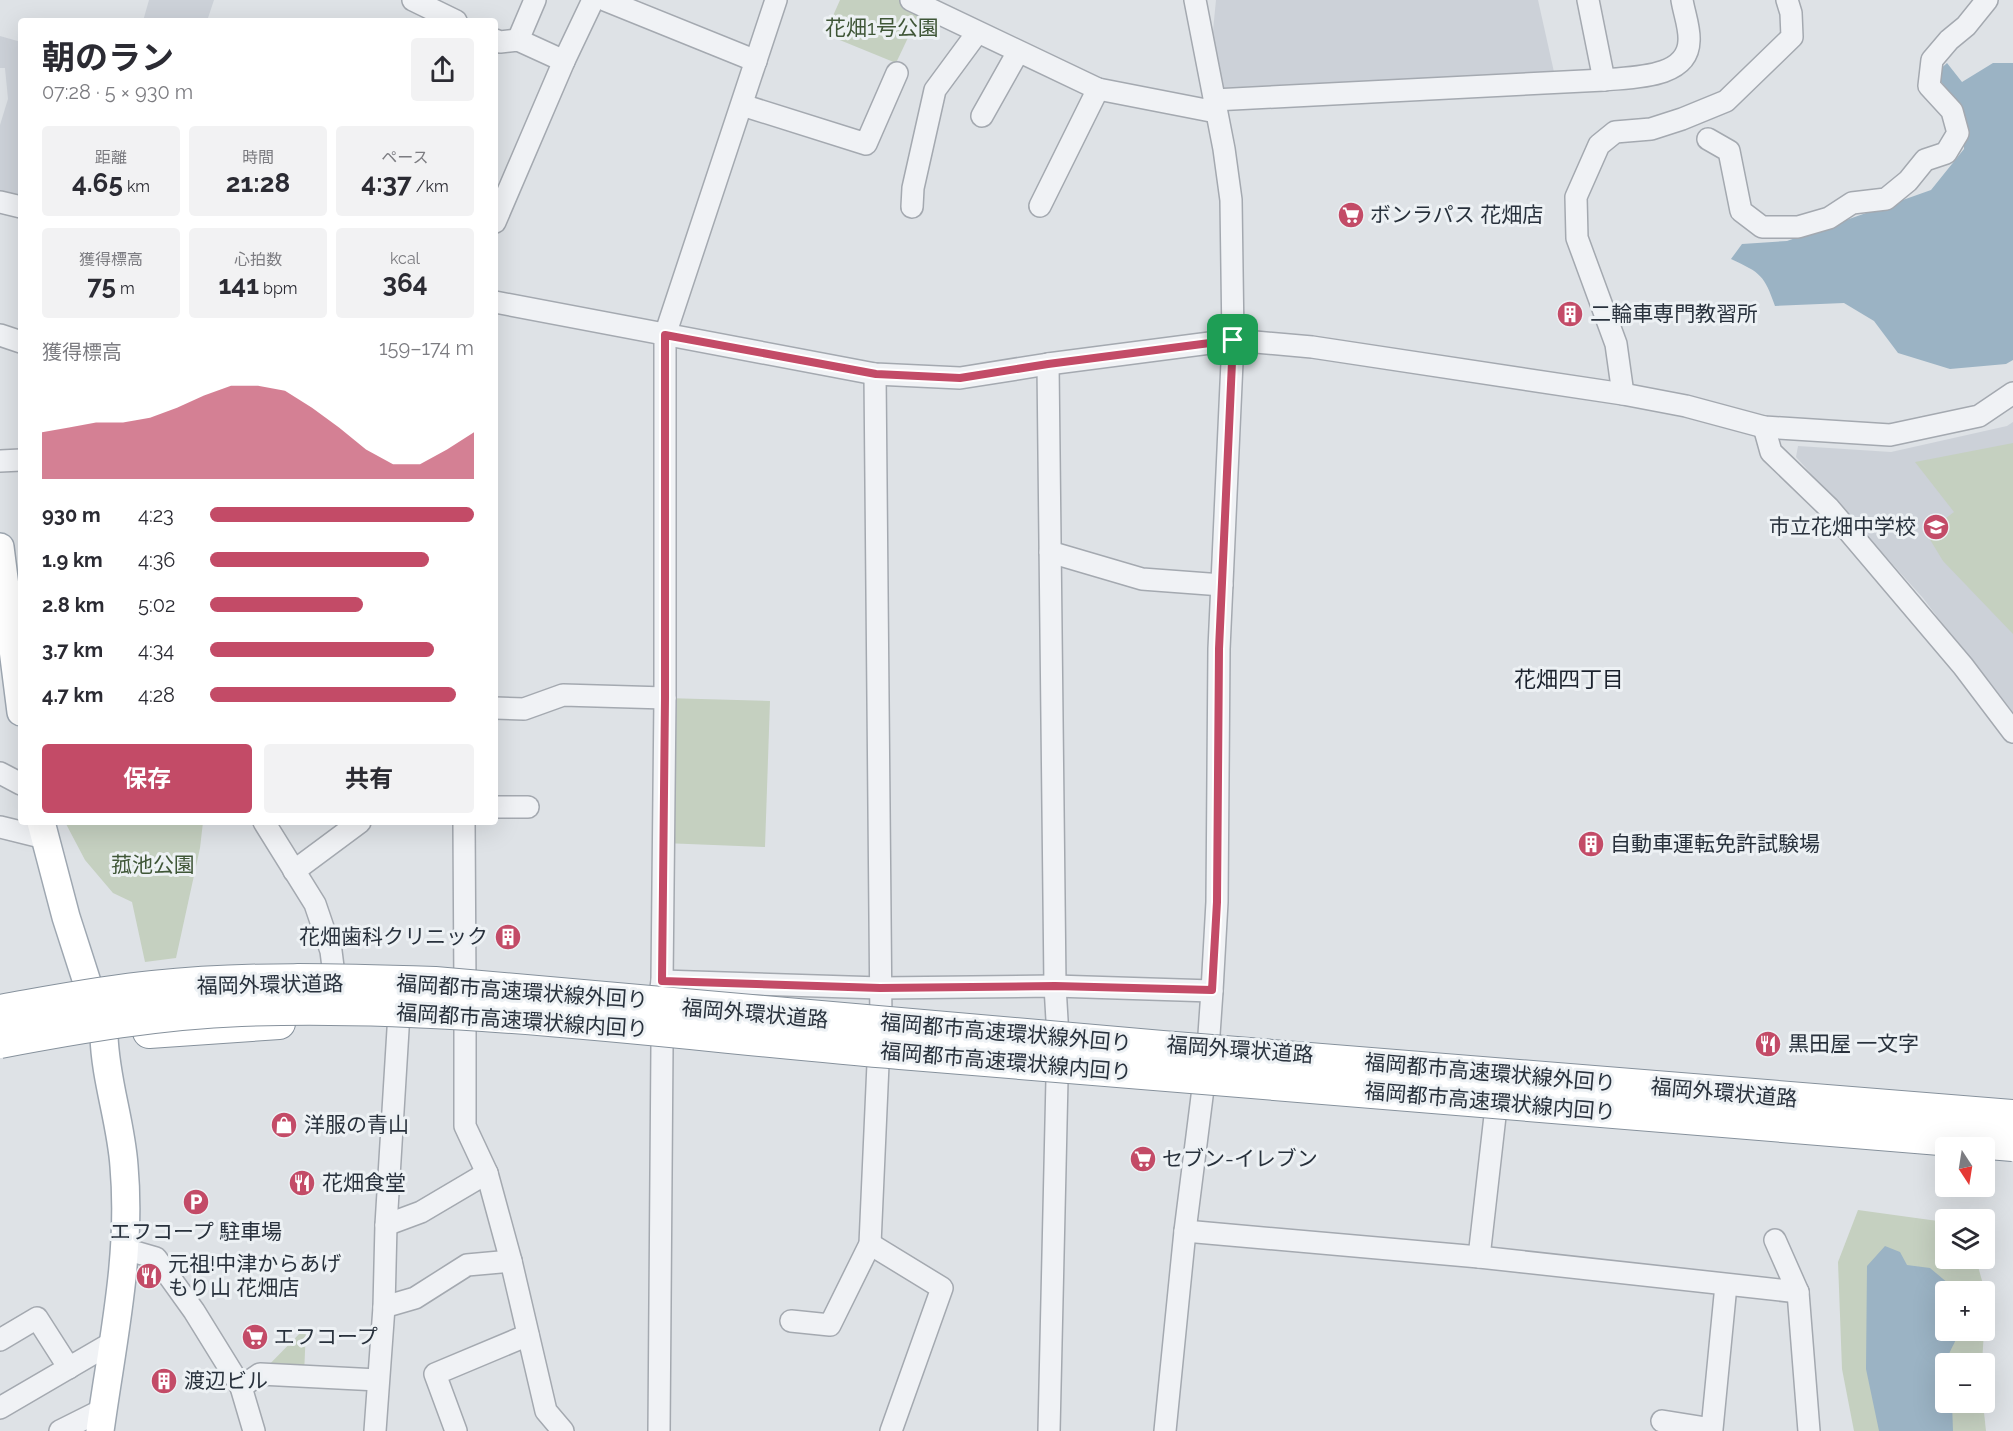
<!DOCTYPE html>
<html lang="ja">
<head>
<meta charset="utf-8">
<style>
	body { margin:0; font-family:Raleway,"Noto Sans JP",sans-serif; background:#f2f2f3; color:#2b2b33; height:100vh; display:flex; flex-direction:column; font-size:22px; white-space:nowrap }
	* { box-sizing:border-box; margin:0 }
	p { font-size:20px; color:#7c7c81 }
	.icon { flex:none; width:33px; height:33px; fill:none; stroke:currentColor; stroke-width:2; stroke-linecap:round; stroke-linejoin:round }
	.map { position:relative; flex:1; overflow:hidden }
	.side { position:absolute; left:18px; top:18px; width:480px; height:807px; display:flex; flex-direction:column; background:#fff; border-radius:6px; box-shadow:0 6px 24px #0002 }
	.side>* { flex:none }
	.needle { width:39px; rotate:168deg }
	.buttons { position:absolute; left:1935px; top:1137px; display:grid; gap:12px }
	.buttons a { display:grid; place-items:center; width:60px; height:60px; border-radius:6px; background:#fff; box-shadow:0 6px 24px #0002; font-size:30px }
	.pin { position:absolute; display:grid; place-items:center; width:51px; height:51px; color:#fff; margin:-26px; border-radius:12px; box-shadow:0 3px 9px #0006 }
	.round { display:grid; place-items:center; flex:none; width:63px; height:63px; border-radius:6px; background:#f2f2f3 }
	.overview { display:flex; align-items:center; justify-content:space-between; height:102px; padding:0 24px }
	h1 { font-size:33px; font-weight:700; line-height:45px }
	.figures { display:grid; grid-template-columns:repeat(3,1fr); gap:9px; height:102px; padding:6px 24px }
	.figures div { display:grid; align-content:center; border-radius:6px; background:#f2f2f3; text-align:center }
	.figures b { font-size:26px; font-weight:700 }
	.figures small { font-size:16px; font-weight:400 }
	.figures p { font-size:16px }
	.chart { height:168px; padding:12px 24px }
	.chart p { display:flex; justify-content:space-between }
	.chart svg { width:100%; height:108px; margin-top:6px; fill:#c34b67; opacity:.7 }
	.primary-button { display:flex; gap:12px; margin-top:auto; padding:12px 24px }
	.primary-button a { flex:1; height:69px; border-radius:6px; background:#c34b67; color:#fff; font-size:24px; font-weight:700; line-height:69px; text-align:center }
	.primary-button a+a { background:#f2f2f3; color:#2b2b33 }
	ul { padding:0 24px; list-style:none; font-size:20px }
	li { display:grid; grid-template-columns:96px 72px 1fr; align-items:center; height:45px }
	li i { height:15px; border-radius:8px; background:#c34b67 }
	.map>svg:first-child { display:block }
	.built { fill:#ccd1d8 }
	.green { fill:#c5d0c0 }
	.water { fill:#9bb3c4 }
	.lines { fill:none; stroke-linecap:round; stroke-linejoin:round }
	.minor-casing { stroke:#a4a9b0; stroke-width:24 }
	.major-casing { stroke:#9ea7b1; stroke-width:30 }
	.highway-casing { stroke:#86919c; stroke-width:34 }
	.minor { stroke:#f0f2f5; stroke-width:21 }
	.major { stroke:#fff; stroke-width:27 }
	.highway { stroke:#fff; stroke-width:32 }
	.highway-bridge-casing { stroke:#86919c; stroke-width:34; stroke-linecap:butt }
	.highway-bridge { stroke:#fff; stroke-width:32 }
	.route-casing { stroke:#fff; stroke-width:12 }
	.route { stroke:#c34b67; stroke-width:8 }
	.labels { text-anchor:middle; stroke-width:6; stroke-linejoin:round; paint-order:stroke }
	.park-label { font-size:21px; fill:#3f5637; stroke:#edf1f4 }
	.poi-label { font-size:21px; fill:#28313c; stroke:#edf1f4; text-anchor:start }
	.street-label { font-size:21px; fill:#28313c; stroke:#edf1f4 }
	.neighbourhood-label { font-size:22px; fill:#1b222d; stroke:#edf1f4 }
</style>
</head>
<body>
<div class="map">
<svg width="2013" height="1431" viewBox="0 0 2013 1431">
	<rect width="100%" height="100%" fill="#dee2e6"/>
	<g class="built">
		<polygon points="149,0 214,0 207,21 143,21"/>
		<polygon points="1216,0 1538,0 1554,72 1220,94 1211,51"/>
		<polygon points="0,36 21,42 21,197 0,191 0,125 8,99 5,68 0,68"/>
		<polygon points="2013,422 2013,717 1923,598 1796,457 1798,446 1891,452 2007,426"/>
	</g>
	<g class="green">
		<polygon points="840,0 911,0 923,6 896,63 825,34"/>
		<polygon points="2013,443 2013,634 1943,561 1926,533 1954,512 1915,462"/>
		<polygon points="665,698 770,701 765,847 663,843"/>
		<polygon points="65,822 203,822 200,848 176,958 145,962 132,902 113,893 85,860"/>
		<polygon points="1858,1210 1945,1222 1946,1258 1976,1259 1986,1295 1985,1325 1984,1292 1946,1292 1946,1330 1984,1331 1982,1363 1946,1364 1946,1402 1983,1403 1986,1431 1854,1431 1842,1369 1838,1262"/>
		<polygon points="306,1327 304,1376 260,1374"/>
	</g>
	<g class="water">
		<path d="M 1947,63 L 1962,82 L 1993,63 L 2013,63 L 2013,360 L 2006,364 L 1950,369 L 1898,353 L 1874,321 L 1844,303 L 1775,306 C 1764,275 1761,273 1731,259 L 1742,244 L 1787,241 L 1931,190 L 1964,149 L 1964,111 L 1935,74 Z"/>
		<path d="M 1885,1246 L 1900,1252 L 1907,1265 L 1930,1268 L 1955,1289 L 1955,1291 L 1946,1292 L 1946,1330 L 1957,1331 C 1958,1343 1946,1352 1948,1363 L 1946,1364 L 1946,1402 L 1952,1403 L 1953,1431 L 1879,1431 L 1866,1369 L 1867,1266 Z"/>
	</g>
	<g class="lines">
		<defs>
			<g id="minor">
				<polyline points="413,0 456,21"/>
				<polyline points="605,0 756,61"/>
				<polyline points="911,0 1098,89 1216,112"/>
				<polyline points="1588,0 1604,80"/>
				<polyline points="495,40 500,42 518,40 564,61 593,0"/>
				<polyline points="518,40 535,0"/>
				<path d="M 1214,100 L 1604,80 C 1631,77 1688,79 1689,41 C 1690,28 1684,13 1682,0"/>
				<polyline points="742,105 866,144 897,73"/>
				<polyline points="982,116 1018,52"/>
				<polyline points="1708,139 1729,151 1741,211 1762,227 1798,227 1829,218 1852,203 1886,199 1908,181 1925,160 1946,153 1958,133 1952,111 1929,86 1932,60 1949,40 1966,26 1987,0"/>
				<polyline points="0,202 21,207"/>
				<polyline points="1040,206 1098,89"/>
				<polyline points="912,207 913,188 935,90 977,33"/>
				<polyline points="495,222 564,61"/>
				<polyline points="495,302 875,374 960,378 1048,364 1233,340 1312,347 1623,394 1686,406 1764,427 1890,435 1979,416 2013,393"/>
				<polyline points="0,335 21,342"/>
				<polyline points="1048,364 1055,986 1058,1037"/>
				<polyline points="875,374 881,1025"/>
				<polyline points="1623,394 1616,344 1577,238 1576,197 1599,145 1615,132 1651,129 1682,119 1726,101 1792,37 1791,13 1787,0"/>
				<polyline points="1764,427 1771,452 1829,508 1963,666 2013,732"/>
				<polyline points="0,461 21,460"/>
				<polyline points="1050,552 1142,579 1222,585"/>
				<polyline points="495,708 524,709 563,695 665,698 665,335 776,0"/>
				<polyline points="0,773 21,784"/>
				<polyline points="495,807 528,807"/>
				<polyline points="264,822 315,904 331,951 335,983"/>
				<polyline points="464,822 465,988"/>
				<polyline points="0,827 45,838"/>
				<polyline points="294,871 360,822"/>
				<polyline points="662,981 880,988 1055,986 1212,991"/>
				<polyline points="660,994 662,981 665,698"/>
				<polyline points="465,1028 465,1126 487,1173 511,1261 546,1411 563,1431"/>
				<polyline points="386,1225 421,1212 487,1173"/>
				<polyline points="1185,1231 1479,1257 1798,1292 1775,1240"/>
				<polyline points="870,1244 942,1288 891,1431"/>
				<polyline points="125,1249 156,1258 194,1311 241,1387 260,1374 378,1380"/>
				<polyline points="1479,1257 1495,1116"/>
				<polyline points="1798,1292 1809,1431"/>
				<polyline points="384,1307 415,1298 467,1265 511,1261"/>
				<polyline points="791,1321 830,1325 870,1244 878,1064"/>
				<polyline points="0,1340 37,1318 69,1368"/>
				<polyline points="241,1387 254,1431"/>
				<polyline points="0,1408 113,1342"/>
				<polyline points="1662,1421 1712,1429 1726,1285"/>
				<polyline points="60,1431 102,1410"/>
				<polyline points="375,1431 384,1307 386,1225 400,997"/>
				<polyline points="456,1431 435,1374 528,1335"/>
				<polyline points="659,1431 662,1045"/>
				<polyline points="1049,1431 1057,1079"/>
				<polyline points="1165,1431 1185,1231 1208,1049 1212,991 1217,902 1219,649 1233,340 1231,200 1224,149 1195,0"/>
			</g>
			<g id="major">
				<polyline points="0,547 21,712"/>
				<path d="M 41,822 L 66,917 L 104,1035 C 105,1079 121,1122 124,1166 C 132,1256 112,1343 100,1431"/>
			</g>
			<polyline id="highway" points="149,1032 279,1023"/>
		</defs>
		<use href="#minor" class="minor-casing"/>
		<use href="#major" class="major-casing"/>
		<use href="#highway" class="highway-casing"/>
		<use href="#minor" class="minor"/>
		<use href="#major" class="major"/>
		<use href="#highway" class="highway"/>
		<defs>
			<g id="highway-bridge">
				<path d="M 0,1011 C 51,1002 101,992 153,987 C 246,977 341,980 435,983 L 1162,1047 L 2013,1116"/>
				<path d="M 0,1042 C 80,1027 160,1013 241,1010 C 461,1002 681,1035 900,1053 C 1271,1084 1642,1115 2013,1145"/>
			</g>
		</defs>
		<use href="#highway-bridge" class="highway-bridge-casing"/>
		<use href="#highway-bridge" class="highway-bridge"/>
	</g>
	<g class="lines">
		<defs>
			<polygon id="route" points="665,335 876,374 960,378 1048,364 1233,340 1219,649 1217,902 1212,990 1055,986 880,988 662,981 665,698"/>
		</defs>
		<use href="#route" class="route-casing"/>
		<use href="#route" class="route"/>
	</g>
	<defs>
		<symbol id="supermarket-disc" viewBox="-11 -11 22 22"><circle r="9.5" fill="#c34b67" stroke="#edf1f4"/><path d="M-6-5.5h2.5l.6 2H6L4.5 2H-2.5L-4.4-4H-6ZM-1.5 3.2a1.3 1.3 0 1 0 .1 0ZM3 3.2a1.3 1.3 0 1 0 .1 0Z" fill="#fff"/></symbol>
		<symbol id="building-disc" viewBox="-11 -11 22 22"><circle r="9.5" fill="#c34b67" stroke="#edf1f4"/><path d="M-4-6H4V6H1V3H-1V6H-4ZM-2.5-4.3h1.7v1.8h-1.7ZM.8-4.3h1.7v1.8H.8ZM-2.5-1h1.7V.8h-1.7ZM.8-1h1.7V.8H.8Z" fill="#fff"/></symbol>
		<symbol id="school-disc" viewBox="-11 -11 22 22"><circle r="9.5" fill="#c34b67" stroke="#edf1f4"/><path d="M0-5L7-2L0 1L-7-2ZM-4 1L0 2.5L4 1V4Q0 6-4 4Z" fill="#fff"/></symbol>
		<symbol id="restaurant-disc" viewBox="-11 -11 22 22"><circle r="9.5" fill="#c34b67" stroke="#edf1f4"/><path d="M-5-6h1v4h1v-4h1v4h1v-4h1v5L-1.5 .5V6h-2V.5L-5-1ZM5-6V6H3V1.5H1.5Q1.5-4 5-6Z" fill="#fff"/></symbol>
		<symbol id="shop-disc" viewBox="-11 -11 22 22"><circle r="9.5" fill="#c34b67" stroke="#edf1f4"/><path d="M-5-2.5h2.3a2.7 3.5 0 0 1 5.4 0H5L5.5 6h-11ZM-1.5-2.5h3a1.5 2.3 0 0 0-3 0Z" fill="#fff"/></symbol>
		<symbol id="parking-disc" viewBox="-11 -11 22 22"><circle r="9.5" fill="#c34b67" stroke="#edf1f4"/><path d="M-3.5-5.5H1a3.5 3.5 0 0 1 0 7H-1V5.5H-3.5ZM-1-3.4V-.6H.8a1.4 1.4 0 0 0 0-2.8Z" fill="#fff"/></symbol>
	</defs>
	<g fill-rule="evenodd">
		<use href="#supermarket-disc" x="1336" y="200" width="30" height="30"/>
		<use href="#building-disc" x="1555" y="299" width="30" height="30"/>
		<use href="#school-disc" x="1921" y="512" width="30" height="30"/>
		<use href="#building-disc" x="1576" y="829" width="30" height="30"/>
		<use href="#building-disc" x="493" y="922" width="30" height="30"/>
		<use href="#restaurant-disc" x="1753" y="1029" width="30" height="30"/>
		<use href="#shop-disc" x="269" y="1110" width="30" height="30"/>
		<use href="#supermarket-disc" x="1128" y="1144" width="30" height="30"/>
		<use href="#restaurant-disc" x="287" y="1168" width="30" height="30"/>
		<use href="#parking-disc" x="181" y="1187" width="30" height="30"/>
		<use href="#restaurant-disc" x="134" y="1261" width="30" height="30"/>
		<use href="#supermarket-disc" x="240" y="1322" width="30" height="30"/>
		<use href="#building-disc" x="149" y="1366" width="30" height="30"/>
	</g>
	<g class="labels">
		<g class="park-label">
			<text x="882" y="35">花畑1号公園</text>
			<text x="153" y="872">菰池公園</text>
		</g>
		<g class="poi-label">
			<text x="1370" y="222">ボンラパス 花畑店</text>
			<text x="1590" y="321">二輪車専門教習所</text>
			<text x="1916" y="534" text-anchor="end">市立花畑中学校</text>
			<text x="1610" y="851">自動車運転免許試験場</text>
			<text x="488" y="944" text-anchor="end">花畑歯科クリニック</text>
			<text x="1788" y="1051">黒田屋 一文字</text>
			<text x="304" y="1132">洋服の青山</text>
			<text x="1162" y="1166">セブン-イレブン</text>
			<text x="322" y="1190">花畑食堂</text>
			<text x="196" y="1239" text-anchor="middle">エフコープ 駐車場</text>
			<text x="168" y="1271">元祖!中津からあげ<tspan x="168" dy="24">もり山 花畑店</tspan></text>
			<text x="274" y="1344">エフコープ</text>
			<text x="184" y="1388">渡辺ビル</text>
		</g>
		<g class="street-label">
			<text transform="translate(270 985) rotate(-1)" y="7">福岡外環状道路</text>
			<text transform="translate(522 992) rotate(4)" y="7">福岡都市高速環状線外回り</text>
			<text transform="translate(755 1014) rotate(5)" y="7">福岡外環状道路</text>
			<text transform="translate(522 1021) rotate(4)" y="7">福岡都市高速環状線内回り</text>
			<text transform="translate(1006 1033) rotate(5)" y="7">福岡都市高速環状線外回り</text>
			<text transform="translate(1240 1050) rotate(4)" y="7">福岡外環状道路</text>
			<text transform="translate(1006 1062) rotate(5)" y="7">福岡都市高速環状線内回り</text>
			<text transform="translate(1490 1073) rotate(5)" y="7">福岡都市高速環状線外回り</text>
			<text transform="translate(1724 1093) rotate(5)" y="7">福岡外環状道路</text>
			<text transform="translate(1490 1102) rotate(5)" y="7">福岡都市高速環状線内回り</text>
		</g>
		<g class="neighbourhood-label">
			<text x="1569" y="687">花畑四丁目</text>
		</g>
	</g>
</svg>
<div class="buttons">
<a><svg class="needle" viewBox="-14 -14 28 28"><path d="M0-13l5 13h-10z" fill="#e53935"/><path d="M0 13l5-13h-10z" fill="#7c7c81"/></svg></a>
<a><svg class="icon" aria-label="layers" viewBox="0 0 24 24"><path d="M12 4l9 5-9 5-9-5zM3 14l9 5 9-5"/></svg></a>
<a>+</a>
<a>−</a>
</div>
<div class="pin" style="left:1233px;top:340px;background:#1e9e55"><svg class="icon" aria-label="arrive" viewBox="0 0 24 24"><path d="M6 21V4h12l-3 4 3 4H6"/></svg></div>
<section class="side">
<div class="overview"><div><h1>朝のラン</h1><p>07:28 · 5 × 930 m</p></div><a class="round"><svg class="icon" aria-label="share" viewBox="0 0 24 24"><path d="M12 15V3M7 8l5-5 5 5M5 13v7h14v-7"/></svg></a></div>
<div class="figures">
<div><p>距離</p><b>4.65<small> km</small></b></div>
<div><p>時間</p><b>21:28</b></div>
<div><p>ペース</p><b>4:37<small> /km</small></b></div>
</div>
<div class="figures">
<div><p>獲得標高</p><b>75<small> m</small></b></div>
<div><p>心拍数</p><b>141<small> bpm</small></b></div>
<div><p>kcal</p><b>364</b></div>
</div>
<div class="chart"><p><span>獲得標高</span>159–174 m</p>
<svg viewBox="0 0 160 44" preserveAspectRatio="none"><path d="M0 44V25L10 23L20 21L30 21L40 19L50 15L60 10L70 6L80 6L90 8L100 15L110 23L120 32L130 38L140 38L150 32L160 25V44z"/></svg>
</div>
<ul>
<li><b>930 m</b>4:23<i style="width:100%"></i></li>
<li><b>1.9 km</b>4:36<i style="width:83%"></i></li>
<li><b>2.8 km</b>5:02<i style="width:58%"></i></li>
<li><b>3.7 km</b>4:34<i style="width:85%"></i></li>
<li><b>4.7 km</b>4:28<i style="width:93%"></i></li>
</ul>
<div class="primary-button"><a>保存</a><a>共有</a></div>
</section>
</div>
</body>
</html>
